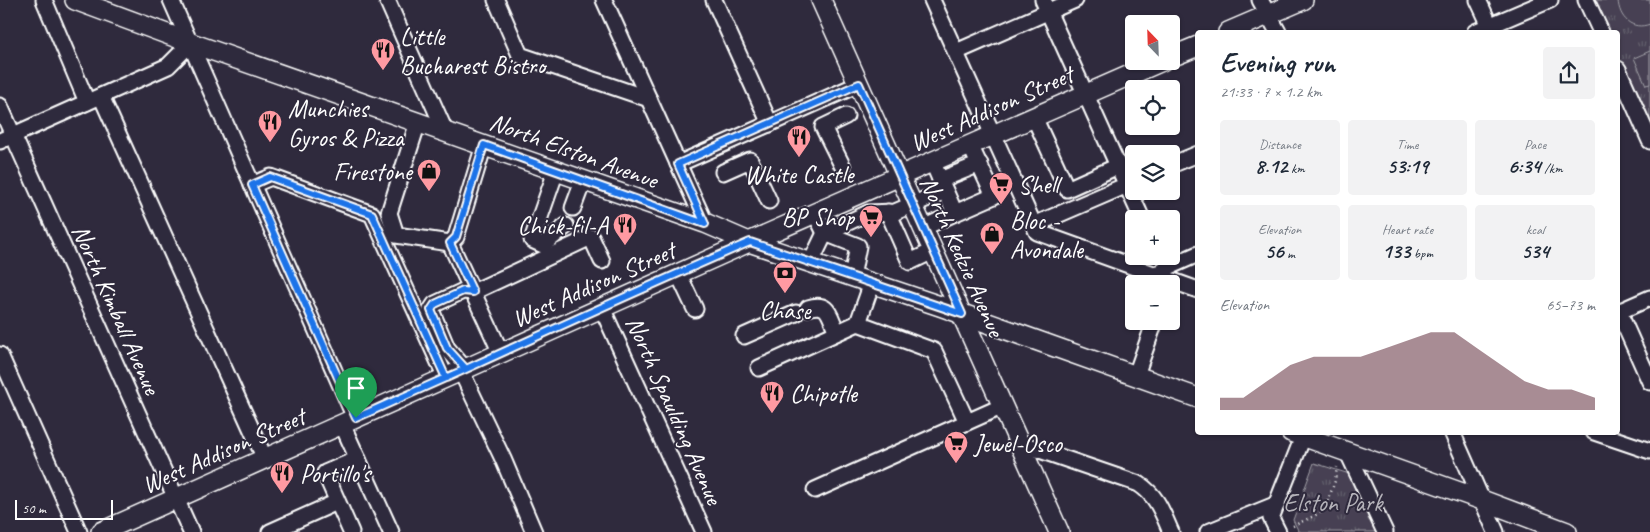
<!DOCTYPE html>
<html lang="en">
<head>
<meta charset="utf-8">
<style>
	body { margin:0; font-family:Caveat,sans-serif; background:#f2f2f3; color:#1f2937; height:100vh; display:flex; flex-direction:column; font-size:19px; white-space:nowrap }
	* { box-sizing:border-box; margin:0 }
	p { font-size:16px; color:#747a83 }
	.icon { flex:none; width:28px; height:28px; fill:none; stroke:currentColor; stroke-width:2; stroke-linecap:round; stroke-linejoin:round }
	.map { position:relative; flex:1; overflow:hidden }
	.drawer { position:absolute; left:1195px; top:30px; width:425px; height:405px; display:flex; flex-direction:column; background:#fff; border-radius:5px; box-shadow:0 1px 4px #0004 }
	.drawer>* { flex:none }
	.needle { width:32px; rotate:337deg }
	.buttons { position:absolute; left:1125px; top:15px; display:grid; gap:10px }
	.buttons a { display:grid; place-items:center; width:55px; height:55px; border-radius:5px; background:#fff; box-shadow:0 1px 4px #0004; font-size:25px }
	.scale { position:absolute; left:15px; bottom:12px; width:98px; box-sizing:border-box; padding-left:5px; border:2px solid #fff; border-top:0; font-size:14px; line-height:18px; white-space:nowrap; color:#fff; -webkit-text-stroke:4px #2f2a3d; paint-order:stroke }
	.pin { position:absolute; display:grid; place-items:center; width:42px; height:42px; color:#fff; margin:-51px -21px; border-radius:50% 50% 50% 0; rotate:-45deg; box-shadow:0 0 5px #0007 }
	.pin .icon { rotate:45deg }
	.round { display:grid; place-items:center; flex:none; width:52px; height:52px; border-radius:5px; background:#f2f2f3 }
	.summary { display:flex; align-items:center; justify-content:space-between; height:85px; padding:0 25px }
	h1 { font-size:28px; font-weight:700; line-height:38px }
	.metrics { display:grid; grid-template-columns:repeat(3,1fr); gap:8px; height:85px; padding:5px 25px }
	.metrics div { display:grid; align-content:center; border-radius:5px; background:#f2f2f3; text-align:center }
	.metrics b { font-size:21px; font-weight:700 }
	.metrics small { font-size:14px; font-weight:400 }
	.metrics p { font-size:14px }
	.chart { height:140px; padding:10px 25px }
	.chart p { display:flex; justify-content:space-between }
	.chart svg { width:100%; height:90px; margin-top:5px; fill:#845c67; opacity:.7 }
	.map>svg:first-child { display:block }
	.grass { fill:url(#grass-tufts); stroke:#a2a0a8 }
	.pitch { fill:#464152; stroke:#a2a0a8 }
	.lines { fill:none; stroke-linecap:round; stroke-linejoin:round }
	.minor-casing { stroke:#fff; stroke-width:19 }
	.major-casing { stroke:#fff; stroke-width:22 }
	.path { stroke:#fff; stroke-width:2.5; stroke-dasharray:1 4; stroke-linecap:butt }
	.minor { stroke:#2f2a3d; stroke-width:15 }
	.major { stroke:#2f2a3d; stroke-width:19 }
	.route-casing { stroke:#fff; stroke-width:10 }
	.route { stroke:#1a73e8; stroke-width:6 }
	.labels { text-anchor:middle; stroke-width:4; stroke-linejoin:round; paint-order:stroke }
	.poi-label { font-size:25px; fill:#fff; stroke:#2f2a3d; text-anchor:start }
	.street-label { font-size:25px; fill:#fff; stroke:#2f2a3d }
	.park-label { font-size:25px; fill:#b5b3ba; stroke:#2f2a3d }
</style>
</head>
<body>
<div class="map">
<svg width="1650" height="532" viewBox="0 0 1650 532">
	<defs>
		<pattern id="grass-tufts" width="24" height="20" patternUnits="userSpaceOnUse" patternTransform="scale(1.25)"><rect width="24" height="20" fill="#464152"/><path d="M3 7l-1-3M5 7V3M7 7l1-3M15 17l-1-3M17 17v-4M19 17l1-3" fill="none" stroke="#625e6c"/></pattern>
	</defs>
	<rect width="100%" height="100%" fill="#2f2a3d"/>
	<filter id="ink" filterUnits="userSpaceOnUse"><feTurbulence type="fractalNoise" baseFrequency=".02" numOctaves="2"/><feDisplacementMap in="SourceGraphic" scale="10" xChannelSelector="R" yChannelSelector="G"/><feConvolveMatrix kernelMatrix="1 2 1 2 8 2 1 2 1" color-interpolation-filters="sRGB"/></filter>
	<g filter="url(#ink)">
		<g class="grass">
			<polygon points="1593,0 1650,0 1650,130 1618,56 1618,32 1607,32"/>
			<polygon points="1314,463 1356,476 1381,532 1299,532 1293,520"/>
		</g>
		<g class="pitch">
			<path d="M 1618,0 L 1650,0 L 1650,24 C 1632,31 1619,18 1618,0 Z"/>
			<polygon points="1650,51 1650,84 1646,85 1634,58"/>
		</g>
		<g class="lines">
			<defs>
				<g id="minor">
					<polyline points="44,0 87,102"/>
					<polyline points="171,0 355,418"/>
					<polyline points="387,0 445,131"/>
					<polyline points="496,0 520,55 649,99"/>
					<polyline points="604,0 705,223"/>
					<polyline points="714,0 770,124"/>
					<polyline points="932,0 1037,232 1198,290"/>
					<polyline points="1043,0 1142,219"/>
					<polyline points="1260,0 1278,32"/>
					<polyline points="1478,0 1493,32"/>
					<polyline points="1586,0 1601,32"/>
					<polyline points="1475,32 1550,0"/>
					<polyline points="956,52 1075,0"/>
					<polyline points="1618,69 1650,141"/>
					<polyline points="101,96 265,459"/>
					<polyline points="0,106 191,532"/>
					<polyline points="1034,117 1067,189 1118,166"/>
					<polyline points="418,122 389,213 396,235 450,243 456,237 484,145"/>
					<polyline points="0,141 168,66 191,43"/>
					<polyline points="678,164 859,84"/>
					<polyline points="1171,165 1198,154"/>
					<polyline points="843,167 823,127 846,116"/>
					<polyline points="556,171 532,240 543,245 566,226"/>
					<polyline points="723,172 750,160 769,201"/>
					<polyline points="940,180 980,164"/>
					<polyline points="252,185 271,177 372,214 446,378"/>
					<polyline points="573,208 583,181"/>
					<polyline points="888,212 910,262 933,251"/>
					<polyline points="815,213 825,233 868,213 895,212 945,191"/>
					<polyline points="955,213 994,196 970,145"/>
					<polyline points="1034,225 1134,182"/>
					<polyline points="923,228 955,213 932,161"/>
					<polyline points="450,243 501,353"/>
					<polyline points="811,262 825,233 858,246 852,277"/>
					<polyline points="1164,269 1198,254"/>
					<polyline points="678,273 695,309"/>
					<polyline points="602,308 704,532"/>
					<path d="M 808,308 C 830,301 829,316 837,332"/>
					<polyline points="1618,310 1650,382"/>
					<polyline points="1618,312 1650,298"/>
					<polyline points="858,323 872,283"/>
					<polyline points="744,336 796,313"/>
					<polyline points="0,355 79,532"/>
					<polyline points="759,368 858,323 934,351 967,422"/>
					<polyline points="465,369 447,348 431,310 435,304 463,291 473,292 591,237 602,261"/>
					<polyline points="461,371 503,459 534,532"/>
					<polyline points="1136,375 1155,321"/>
					<polyline points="342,424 391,532"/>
					<polyline points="1452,432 1496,532"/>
					<polyline points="1594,432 1650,451"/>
					<path d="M 1019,443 L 1139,484 C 1158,497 1162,512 1171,532"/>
					<polyline points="1348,453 1385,532"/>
					<polyline points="815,490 1003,406"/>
					<polyline points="270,532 337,502"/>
					<polyline points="351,532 325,473 358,459"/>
					<polyline points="1208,532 1277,504"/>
					<polyline points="1278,532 1271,518 1303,437"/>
				</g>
				<g id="major">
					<polyline points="75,0 191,43 705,223 749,242 940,306 1198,398"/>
					<polyline points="821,0 1059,532"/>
					<polyline points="1228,32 1303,0"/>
					<polyline points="1171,57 1198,46"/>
					<polyline points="1291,432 1482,500 1567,532"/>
					<polyline points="101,532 749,242 1162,61"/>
				</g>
			</defs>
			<use href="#minor" class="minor-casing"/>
			<use href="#major" class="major-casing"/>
			<polyline class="path" points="1293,526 1324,511 1335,481 1337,467"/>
			<use href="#minor" class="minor"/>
			<use href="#major" class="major"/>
		</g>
	</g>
	<g class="lines" filter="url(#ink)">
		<defs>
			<path id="route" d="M 356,418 C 392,402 429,385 466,369 C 560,326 655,283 750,242 L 962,314 L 859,84 L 678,164 L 705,224 L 484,145 L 456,237 L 450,243 L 473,292 L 463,291 L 435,304 L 431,310 L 447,348 L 466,369 L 446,378 L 372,214 L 270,177 L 252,185 L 356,418"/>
		</defs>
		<use href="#route" class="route-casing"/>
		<use href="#route" class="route"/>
	</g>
	<defs>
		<symbol id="restaurant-pin" viewBox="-11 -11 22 30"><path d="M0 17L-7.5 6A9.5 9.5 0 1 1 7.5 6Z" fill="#ff9aa2" stroke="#2f2a3d"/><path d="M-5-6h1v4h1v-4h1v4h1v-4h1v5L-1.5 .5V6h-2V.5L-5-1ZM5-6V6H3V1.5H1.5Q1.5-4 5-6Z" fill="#111"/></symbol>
		<symbol id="shop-pin" viewBox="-11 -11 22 30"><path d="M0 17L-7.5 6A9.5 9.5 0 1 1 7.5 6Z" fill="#ff9aa2" stroke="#2f2a3d"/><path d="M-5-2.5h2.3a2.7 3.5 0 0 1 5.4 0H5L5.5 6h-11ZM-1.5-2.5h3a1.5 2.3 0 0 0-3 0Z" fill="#111"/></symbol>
		<symbol id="supermarket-pin" viewBox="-11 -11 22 30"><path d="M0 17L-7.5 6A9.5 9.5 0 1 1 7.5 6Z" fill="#ff9aa2" stroke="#2f2a3d"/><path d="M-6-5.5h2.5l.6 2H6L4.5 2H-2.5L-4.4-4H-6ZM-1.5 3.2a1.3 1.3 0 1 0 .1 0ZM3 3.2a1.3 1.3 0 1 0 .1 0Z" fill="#111"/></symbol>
		<symbol id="bank-pin" viewBox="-11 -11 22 30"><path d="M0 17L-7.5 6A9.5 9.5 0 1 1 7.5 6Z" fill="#ff9aa2" stroke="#2f2a3d"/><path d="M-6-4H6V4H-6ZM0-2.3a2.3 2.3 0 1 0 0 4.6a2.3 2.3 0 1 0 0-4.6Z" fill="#111"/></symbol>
	</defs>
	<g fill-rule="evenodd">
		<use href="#restaurant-pin" x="369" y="36" width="28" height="38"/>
		<use href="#restaurant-pin" x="256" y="108" width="28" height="38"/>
		<use href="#restaurant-pin" x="785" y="123" width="28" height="38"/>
		<use href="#shop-pin" x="415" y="157" width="28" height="38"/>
		<use href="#supermarket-pin" x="987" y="170" width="28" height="38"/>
		<use href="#supermarket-pin" x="857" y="203" width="28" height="38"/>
		<use href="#restaurant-pin" x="611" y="211" width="28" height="38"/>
		<use href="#shop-pin" x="978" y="220" width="28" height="38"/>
		<use href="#bank-pin" x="771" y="259" width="28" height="38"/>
		<use href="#restaurant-pin" x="758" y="379" width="28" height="38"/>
		<use href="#supermarket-pin" x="942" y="429" width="28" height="38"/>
		<use href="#restaurant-pin" x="268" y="459" width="28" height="38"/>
	</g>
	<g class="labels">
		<g class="poi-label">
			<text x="400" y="45">Little<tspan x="400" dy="29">Bucharest Bistro</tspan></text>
			<text x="288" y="117">Munchies<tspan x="288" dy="29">Gyros &amp; Pizza</tspan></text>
			<text x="412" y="180" text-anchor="end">Firestone</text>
			<text x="799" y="183" text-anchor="middle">White Castle</text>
			<text x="1018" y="193">Shell</text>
			<text x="854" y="226" text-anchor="end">BP Shop</text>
			<text x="1010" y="229">Bloc -<tspan x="1010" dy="29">Avondale</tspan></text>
			<text x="608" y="234" text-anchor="end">Chick-fil-A</text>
			<text x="785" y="319" text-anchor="middle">Chase</text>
			<text x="790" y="402">Chipotle</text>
			<text x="974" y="452">Jewel-Osco</text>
			<text x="300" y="482">Portillo's</text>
		</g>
		<g class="street-label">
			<text transform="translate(991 108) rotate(-24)" y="9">West Addison Street</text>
			<text transform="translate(574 150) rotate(20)" y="9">North Elston Avenue</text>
			<text transform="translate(963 256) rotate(66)" y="9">North Kedzie Avenue</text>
			<text transform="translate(593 284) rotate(-24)" y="9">West Addison Street</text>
			<text transform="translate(117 309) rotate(66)" y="9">North Kimball Avenue</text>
			<text transform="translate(675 410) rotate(66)" y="9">North Spaulding Avenue</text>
			<text transform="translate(223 450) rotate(-24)" y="9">West Addison Street</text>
		</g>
		<g class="park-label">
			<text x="1333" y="511">Elston Park</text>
		</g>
	</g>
</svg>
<div class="buttons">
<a><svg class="needle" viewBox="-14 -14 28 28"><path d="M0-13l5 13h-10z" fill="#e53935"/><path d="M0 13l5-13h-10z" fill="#747a83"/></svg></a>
<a><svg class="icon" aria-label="locate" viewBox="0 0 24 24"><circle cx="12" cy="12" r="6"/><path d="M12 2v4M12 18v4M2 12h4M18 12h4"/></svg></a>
<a><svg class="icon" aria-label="layers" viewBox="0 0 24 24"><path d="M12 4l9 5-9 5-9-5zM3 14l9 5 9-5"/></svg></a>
<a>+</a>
<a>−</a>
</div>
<div class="scale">50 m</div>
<div class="pin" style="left:356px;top:418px;background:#1e9e55"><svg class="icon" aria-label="arrive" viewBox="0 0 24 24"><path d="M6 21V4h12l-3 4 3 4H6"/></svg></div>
<section class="drawer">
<div class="summary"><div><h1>Evening run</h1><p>21:33 · 7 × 1.2 km</p></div><a class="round"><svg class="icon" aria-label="share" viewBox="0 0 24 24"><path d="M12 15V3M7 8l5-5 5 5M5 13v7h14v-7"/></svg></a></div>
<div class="metrics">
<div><p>Distance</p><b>8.12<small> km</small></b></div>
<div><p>Time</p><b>53:19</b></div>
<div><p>Pace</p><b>6:34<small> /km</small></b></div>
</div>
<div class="metrics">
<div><p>Elevation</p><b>56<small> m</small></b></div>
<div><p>Heart rate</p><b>133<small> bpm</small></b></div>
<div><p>kcal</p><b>534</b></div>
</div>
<div class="chart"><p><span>Elevation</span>65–73 m</p>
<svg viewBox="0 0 160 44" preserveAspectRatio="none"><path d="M0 44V38L10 38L20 30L30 22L40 18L50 18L60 18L70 14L80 10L90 6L100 6L110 14L120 22L130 30L140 34L150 34L160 38V44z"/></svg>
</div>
</section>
</div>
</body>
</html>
